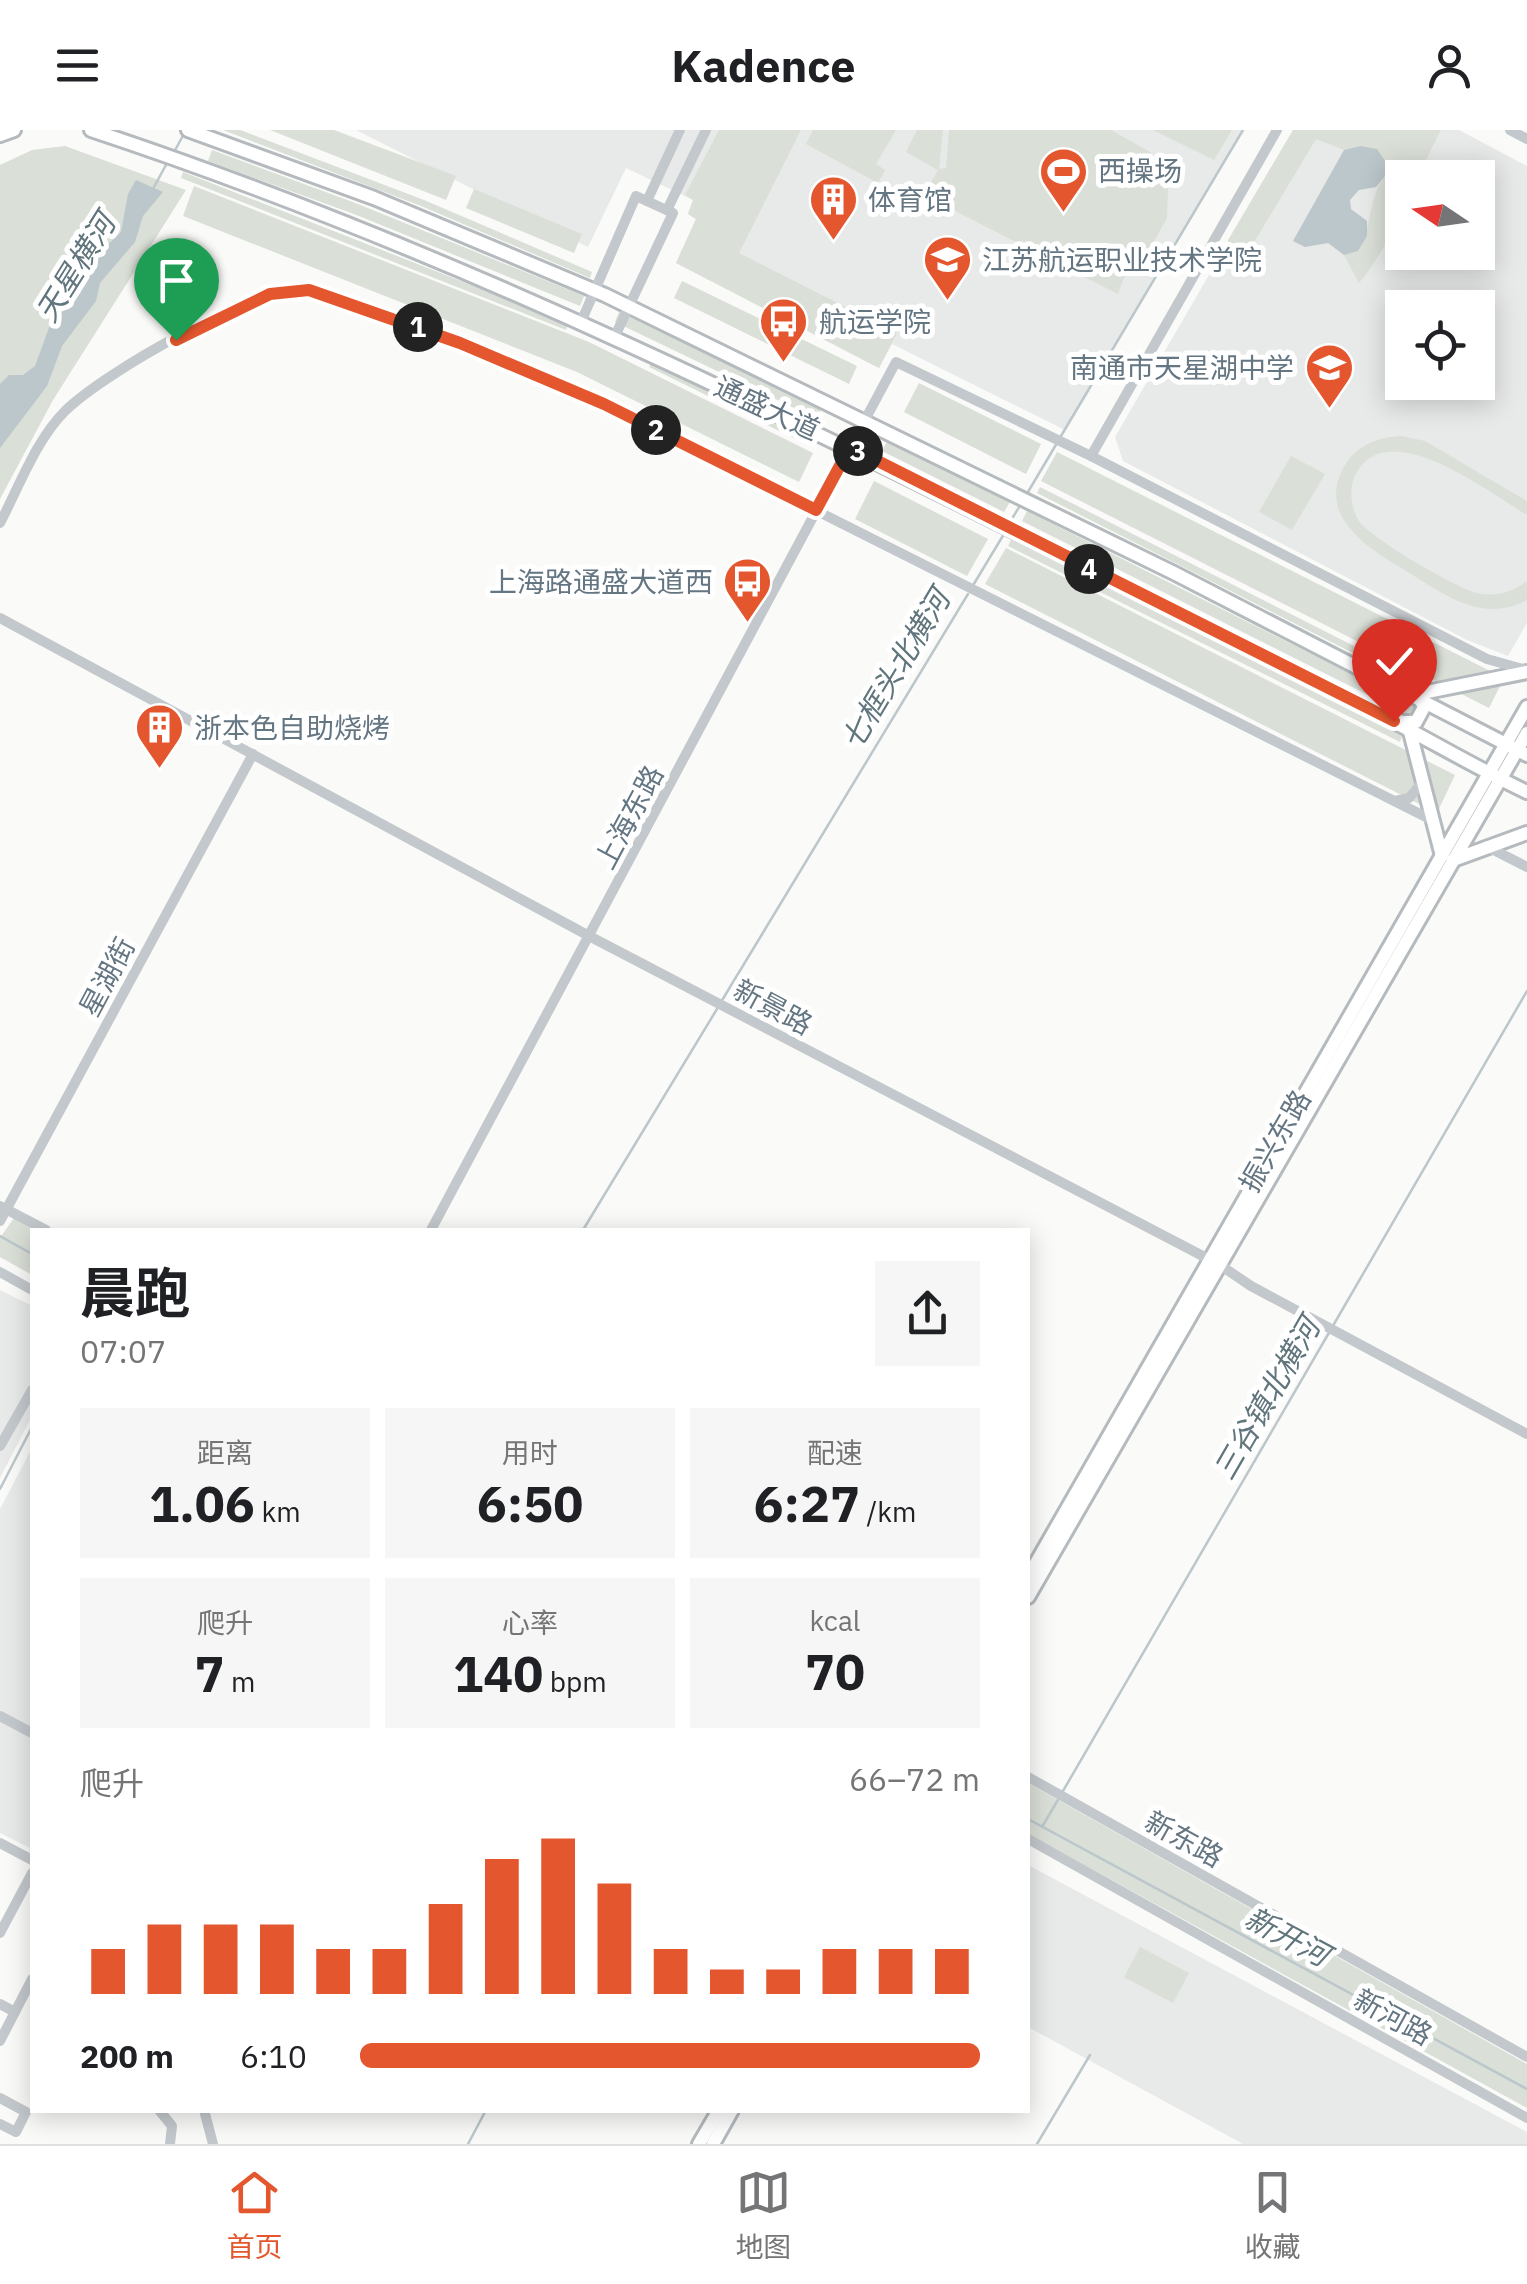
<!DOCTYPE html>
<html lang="zh">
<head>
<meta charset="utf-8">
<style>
	body { margin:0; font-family:"IBM Plex Sans","Noto Sans SC",sans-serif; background:#f6f6f6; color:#202124; height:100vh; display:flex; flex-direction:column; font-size:38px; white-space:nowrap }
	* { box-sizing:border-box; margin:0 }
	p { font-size:32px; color:#757577 }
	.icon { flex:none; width:55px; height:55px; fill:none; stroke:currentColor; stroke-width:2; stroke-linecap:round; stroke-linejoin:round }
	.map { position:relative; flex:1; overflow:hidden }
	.panel { position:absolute; left:30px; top:1098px; width:1000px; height:885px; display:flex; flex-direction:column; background:#fff; border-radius:0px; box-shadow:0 5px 25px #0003 }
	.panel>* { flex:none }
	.needle { width:65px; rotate:283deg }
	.buttons { position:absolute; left:1385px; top:30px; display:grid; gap:20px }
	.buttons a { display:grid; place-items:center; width:110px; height:110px; border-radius:0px; background:#fff; box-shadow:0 5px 25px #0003; font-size:50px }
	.pin { position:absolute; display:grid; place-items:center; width:85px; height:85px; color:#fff; margin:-102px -42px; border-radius:50% 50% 50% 0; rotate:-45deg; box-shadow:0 0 10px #0007 }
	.pin .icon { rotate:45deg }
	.km { position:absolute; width:50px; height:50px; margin:-25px; border-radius:50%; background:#222; color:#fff; font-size:28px; line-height:50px; text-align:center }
	.round { display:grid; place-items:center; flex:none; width:105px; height:105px; border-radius:0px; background:#f6f6f6 }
	.head { display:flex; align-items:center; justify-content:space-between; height:170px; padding:0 50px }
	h1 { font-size:55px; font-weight:700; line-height:75px }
	.stats { display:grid; grid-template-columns:repeat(3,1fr); gap:15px; height:170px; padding:10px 50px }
	.stats div { display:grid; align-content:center; border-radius:0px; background:#f6f6f6; text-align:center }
	.stats b { font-size:50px; font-weight:700 }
	.stats small { font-size:28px; font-weight:400 }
	.stats p { font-size:28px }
	.chart { height:280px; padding:20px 50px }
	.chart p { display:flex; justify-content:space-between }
	.chart svg { width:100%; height:180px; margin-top:10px; stroke:#e4572e; stroke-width:6 }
	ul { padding:0 50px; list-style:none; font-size:32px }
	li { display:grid; grid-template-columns:160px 120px 1fr; align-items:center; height:75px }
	li i { height:25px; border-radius:12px; background:#e4572e }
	header { display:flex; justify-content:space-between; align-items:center; height:130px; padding:0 50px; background:#fff; font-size:45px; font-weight:700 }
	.tab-bar { display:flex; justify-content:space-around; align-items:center; height:140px; border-top:2px solid #e0e0e0; background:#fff; font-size:28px; color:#757577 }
	.tab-bar a { display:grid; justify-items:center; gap:5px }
	.tab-bar .selected { color:#e4572e }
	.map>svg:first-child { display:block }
	.built { fill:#e8e9e9; fill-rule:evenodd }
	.green { fill:#dadfd7 }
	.water { fill:#bbc7cb }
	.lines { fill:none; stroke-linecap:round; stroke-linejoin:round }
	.stream { stroke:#bbc7cb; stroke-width:2.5 }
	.major-casing { stroke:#b5babe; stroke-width:18 }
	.minor { stroke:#c3c8cc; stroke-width:10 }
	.major { stroke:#fff; stroke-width:12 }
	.route-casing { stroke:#fff; stroke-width:20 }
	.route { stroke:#e4572e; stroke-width:12 }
	.labels { text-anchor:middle; stroke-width:10; stroke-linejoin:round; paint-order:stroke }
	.poi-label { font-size:28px; fill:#657683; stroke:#fff; text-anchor:start }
	.street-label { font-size:28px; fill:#657683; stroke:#fff }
	.water-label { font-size:30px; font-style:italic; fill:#60757c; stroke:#fff }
</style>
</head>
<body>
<header><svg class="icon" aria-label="menu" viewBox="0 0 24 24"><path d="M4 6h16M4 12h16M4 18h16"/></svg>Kadence<svg class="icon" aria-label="person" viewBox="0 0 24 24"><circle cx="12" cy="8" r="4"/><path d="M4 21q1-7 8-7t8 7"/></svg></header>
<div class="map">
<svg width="1527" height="2014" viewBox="0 0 1527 2014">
	<rect width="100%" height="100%" fill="#fafaf8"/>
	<g class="built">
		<polygon points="356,0 1243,0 1065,300 892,214 879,238 676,133 696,89 688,84 693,70 626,38 588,117"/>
		<path d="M 1293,0 L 1459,0 L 1527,36 L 1527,493 L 1508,526 L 1467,510 L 1123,331 L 1115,307 ZM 1402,48 L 1478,48 L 1478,122 L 1402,122 ZM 1402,178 L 1478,178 L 1478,252 L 1402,252 Z"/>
		<polygon points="0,1160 32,1176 32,1286 0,1348"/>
		<polygon points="32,1318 32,1719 0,1703 0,1379"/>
		<polygon points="1028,1735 1527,2002 1527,2014 1243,2014 1028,1897"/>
	</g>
	<g class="green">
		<polygon points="223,0 240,0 424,70 592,142 590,148 421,76"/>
		<polygon points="270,0 334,0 456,46 446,70"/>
		<polygon points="719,0 801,0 739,123 897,203 879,238 676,133 696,89 688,84 693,70 685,65"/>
		<polygon points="813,0 896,0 876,34 885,40 878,53 806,14"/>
		<polygon points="917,0 943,0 939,39 946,38 949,0 1111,0 1150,22 1168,58 1167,88 1152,115 1130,131 1118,164 924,65 938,40 906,22"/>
		<polygon points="1153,0 1232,0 1214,30"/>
		<path d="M 1293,0 L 1441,0 L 1417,47 L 1402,48 C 1402,90 1385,120 1359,153 L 1344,125 L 1358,121 C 1373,97 1367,68 1386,45 L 1360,16 L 1344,20 L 1316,9 L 1247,124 L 1221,122 Z"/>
		<polygon points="65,16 186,60 53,270 0,369 0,35 32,20"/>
		<polygon points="212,20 358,74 584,166 580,176 354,84 208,31"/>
		<polygon points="183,42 568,193 566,200 181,48"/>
		<polygon points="194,56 589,212 813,323 799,352 577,242 183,86"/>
		<polygon points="474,59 582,104 574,123 466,78"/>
		<polygon points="682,151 857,236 849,254 674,168"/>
		<polygon points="619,182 821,279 817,289 615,192"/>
		<polygon points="652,231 811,308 808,315 649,237"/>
		<polygon points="919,253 1041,314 1026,344 904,282"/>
		<path d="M 1401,306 L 1425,311 L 1527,371 L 1527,385 C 1489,363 1393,287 1358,340 C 1348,355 1350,377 1359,391 C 1370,408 1456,458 1477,463 C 1495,467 1512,463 1527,451 L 1527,470 C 1483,494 1445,465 1408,442 C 1369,419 1312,385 1347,332 C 1359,314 1381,307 1401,306 Z"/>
		<polygon points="887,311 1010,372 1004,382 882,321"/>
		<polygon points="1057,322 1504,548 1489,578 1041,351"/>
		<polygon points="1291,326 1325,344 1292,400 1259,382"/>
		<polygon points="874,351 988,409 967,446 855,389"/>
		<polygon points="1040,357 1431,555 1428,561 1037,363"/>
		<polygon points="1027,381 1419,578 1414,588 1022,391"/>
		<polygon points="1011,410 1402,606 1400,612 1008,416"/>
		<polygon points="1006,418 1455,645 1437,683 985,454"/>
		<polygon points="14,1088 35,1100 32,1145 0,1127 0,1108"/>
		<polygon points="1028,1653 1527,1934 1527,1978 1028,1704"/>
		<polygon points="1140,1817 1189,1843 1173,1873 1124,1847"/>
	</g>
	<g class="water">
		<polygon points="1360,16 1377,19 1385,31 1386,45 1376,57 1359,60 1350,70 1351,79 1367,91 1367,106 1358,121 1344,125 1328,113 1305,117 1293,111 1344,20"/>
		<polygon points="136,50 163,62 143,86 135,112 100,153 96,171 62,216 47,256 0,318 0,254 9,245 23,245 35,236 50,195 81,162 88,134 121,102 128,64"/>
	</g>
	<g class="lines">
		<g class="stream">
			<polyline points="174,22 185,2"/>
			<polyline points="154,57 167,33"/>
			<polyline points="1061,306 1243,0"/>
			<polyline points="1025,367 1057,313"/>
			<polyline points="1010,392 1021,374"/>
			<polyline points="972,457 1004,404"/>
			<polyline points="721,872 968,464"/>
			<polyline points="583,1100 717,879"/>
			<polyline points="0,1106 32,1124"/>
			<polyline points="1334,1194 1527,861"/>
			<polyline points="0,1359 32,1297"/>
			<polyline points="1063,1661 1330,1201"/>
			<polyline points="1028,1689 1527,1959"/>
			<polyline points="1042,1697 1059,1668"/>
			<polyline points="468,2014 486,1980"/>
			<polyline points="1037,2014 1090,1925"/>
		</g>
		<defs>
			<g id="major">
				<path d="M 91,0 C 536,147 947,370 1365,577 C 1420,604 1472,636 1527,662"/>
				<polyline points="188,0 374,68 605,165 1174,443 1527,625"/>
				<polyline points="0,5 14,0"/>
				<polyline points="1412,565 1527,542"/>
				<polyline points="1401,592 1416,592 1424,577 1420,569"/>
				<polyline points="1409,598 1442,726"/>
				<polyline points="1453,730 1527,703"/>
				<polyline points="1028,1447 1527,577"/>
				<polyline points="1028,1467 1527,603"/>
				<polyline points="699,2014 719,1980"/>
				<polyline points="713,2014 732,1980"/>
			</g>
		</defs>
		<use href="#major" class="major-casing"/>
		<g class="minor">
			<polyline points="1277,0 1091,326 1487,529 1526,540"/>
			<polyline points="1510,0 1527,9"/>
			<polyline points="647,71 680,0"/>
			<polyline points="667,80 706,0"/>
			<polyline points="581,192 636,66 673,83 615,206"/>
			<path d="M 0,393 C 19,357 36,310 65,281 C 105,242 253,157 308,160 C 323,160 339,168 353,172 L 604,274 L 1430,689"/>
			<polyline points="0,488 591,807 1220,1135 1251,1156 1527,1304"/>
			<polyline points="1395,671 1409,668 1421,654"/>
			<polyline points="1486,716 1527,737"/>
			<polyline points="0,1076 46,1100"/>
			<polyline points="0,1091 253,624"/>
			<polyline points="431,1100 896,232 1091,326"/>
			<polyline points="0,1142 32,1160"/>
			<polyline points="0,1316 32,1260"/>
			<polyline points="0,1586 32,1603"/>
			<polyline points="1028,1647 1527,1927"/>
			<polyline points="1028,1709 1527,1988"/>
			<polyline points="0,1713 32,1730"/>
			<polyline points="0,1803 32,1743"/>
			<polyline points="0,1874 15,1882"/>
			<polyline points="0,1911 32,1849"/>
			<polyline points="0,1968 26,1982 16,2002 0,1994"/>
			<polyline points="159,1980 172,1996 170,2014"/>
			<polyline points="204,1980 213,2014"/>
		</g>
		<use href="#major" class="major"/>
	</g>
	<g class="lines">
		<defs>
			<polyline id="route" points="176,210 270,164 309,160 460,213 604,274 816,380 850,317 1394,591"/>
		</defs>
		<use href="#route" class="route-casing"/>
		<use href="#route" class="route"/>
	</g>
	<defs>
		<symbol id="stadium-pin" viewBox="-11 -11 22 30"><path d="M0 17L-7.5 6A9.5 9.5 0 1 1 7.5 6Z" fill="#e4572e" stroke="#fff"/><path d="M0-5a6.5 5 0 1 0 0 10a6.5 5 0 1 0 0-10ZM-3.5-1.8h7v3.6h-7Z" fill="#fff"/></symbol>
		<symbol id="building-pin" viewBox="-11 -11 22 30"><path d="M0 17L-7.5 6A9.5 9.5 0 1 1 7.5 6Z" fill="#e4572e" stroke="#fff"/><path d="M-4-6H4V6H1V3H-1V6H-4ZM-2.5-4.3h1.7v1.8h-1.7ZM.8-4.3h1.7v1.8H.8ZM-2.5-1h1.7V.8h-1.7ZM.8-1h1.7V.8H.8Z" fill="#fff"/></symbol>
		<symbol id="university-pin" viewBox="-11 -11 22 30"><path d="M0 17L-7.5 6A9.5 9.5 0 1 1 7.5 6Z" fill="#e4572e" stroke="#fff"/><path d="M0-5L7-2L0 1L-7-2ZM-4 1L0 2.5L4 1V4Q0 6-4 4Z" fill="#fff"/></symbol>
		<symbol id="bus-pin" viewBox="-11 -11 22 30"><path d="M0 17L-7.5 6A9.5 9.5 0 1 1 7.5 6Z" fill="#e4572e" stroke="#fff"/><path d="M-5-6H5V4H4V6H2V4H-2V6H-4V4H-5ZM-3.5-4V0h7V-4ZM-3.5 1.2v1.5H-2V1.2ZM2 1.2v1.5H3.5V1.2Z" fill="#fff"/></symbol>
		<symbol id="school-pin" viewBox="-11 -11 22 30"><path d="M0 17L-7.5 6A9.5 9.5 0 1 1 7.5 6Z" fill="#e4572e" stroke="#fff"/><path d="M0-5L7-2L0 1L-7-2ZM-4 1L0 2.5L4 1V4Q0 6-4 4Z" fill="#fff"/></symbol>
	</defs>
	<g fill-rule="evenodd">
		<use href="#stadium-pin" x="1036" y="14" width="55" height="75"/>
		<use href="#building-pin" x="806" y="42" width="55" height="75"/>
		<use href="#university-pin" x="920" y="102" width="55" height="75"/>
		<use href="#bus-pin" x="756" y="164" width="55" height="75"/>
		<use href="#school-pin" x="1302" y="210" width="55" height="75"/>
		<use href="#bus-pin" x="720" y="424" width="55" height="75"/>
		<use href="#building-pin" x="132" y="570" width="55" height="75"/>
	</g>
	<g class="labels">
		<g class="poi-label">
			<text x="1098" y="51">西操场</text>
			<text x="868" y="80">体育馆</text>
			<text x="982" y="140">江苏航运职业技术学院</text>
			<text x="819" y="202">航运学院</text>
			<text x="1294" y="248" text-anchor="end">南通市天星湖中学</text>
			<text x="713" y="462" text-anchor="end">上海路通盛大道西</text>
			<text x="194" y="608">浙本色自助烧烤</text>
		</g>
		<g class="street-label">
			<text transform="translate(767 278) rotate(25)" y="10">通盛大道</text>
			<text transform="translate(629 687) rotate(-62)" y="10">上海东路</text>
			<text transform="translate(107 847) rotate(-62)" y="10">星湖街</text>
			<text transform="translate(773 877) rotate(28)" y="10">新景路</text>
			<text transform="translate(1275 1011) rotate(-60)" y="10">振兴东路</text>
			<text transform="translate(1184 1709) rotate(29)" y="10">新东路</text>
			<text transform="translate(1393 1887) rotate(29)" y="10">新河路</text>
		</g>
		<g class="water-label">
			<text transform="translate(76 138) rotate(-58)" y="10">天星横河</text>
			<text transform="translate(896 540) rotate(-59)" y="10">七框头北横河</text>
			<text transform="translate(1267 1269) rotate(-60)" y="10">三谷镇北横河</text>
			<text transform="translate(1287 1807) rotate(28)" y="10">新开河</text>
		</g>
	</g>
</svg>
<div class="buttons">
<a><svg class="needle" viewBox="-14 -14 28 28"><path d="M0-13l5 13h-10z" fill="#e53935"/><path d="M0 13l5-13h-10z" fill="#757577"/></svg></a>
<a><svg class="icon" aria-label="locate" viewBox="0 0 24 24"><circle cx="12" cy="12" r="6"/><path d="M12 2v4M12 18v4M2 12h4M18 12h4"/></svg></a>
</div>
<div class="pin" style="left:176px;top:210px;background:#1e9e55"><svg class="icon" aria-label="arrive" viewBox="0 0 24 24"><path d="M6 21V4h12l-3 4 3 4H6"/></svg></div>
<div class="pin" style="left:1394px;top:591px;background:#d93025"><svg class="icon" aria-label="check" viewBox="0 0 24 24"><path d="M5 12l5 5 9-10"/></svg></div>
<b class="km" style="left:418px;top:197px">1</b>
<b class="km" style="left:656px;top:300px">2</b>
<b class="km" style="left:858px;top:321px">3</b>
<b class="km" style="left:1089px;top:439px">4</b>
<section class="panel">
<div class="head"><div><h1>晨跑</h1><p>07:07</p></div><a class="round"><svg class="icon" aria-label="share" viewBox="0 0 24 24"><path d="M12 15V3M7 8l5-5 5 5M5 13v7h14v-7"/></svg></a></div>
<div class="stats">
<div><p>距离</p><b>1.06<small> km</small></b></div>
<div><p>用时</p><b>6:50</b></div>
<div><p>配速</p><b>6:27<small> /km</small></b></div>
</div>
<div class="stats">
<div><p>爬升</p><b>7<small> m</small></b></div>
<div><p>心率</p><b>140<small> bpm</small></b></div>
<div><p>kcal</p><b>70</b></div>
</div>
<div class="chart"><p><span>爬升</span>66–72 m</p>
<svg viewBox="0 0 160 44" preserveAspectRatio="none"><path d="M5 44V33M15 44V27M25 44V27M35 44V27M45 44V33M55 44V33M65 44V22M75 44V11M85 44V6M95 44V17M105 44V33M115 44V38M125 44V38M135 44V33M145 44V33M155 44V33"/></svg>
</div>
<ul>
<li><b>200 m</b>6:10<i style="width:100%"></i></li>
</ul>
</section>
</div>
<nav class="tab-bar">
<a class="selected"><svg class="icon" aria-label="home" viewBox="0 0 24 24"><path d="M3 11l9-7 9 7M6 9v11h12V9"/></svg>首页</a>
<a><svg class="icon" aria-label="map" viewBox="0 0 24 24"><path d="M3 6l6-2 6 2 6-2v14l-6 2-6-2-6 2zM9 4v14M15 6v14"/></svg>地图</a>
<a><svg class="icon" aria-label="saved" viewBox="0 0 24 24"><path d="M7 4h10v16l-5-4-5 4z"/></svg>收藏</a>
</nav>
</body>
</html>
